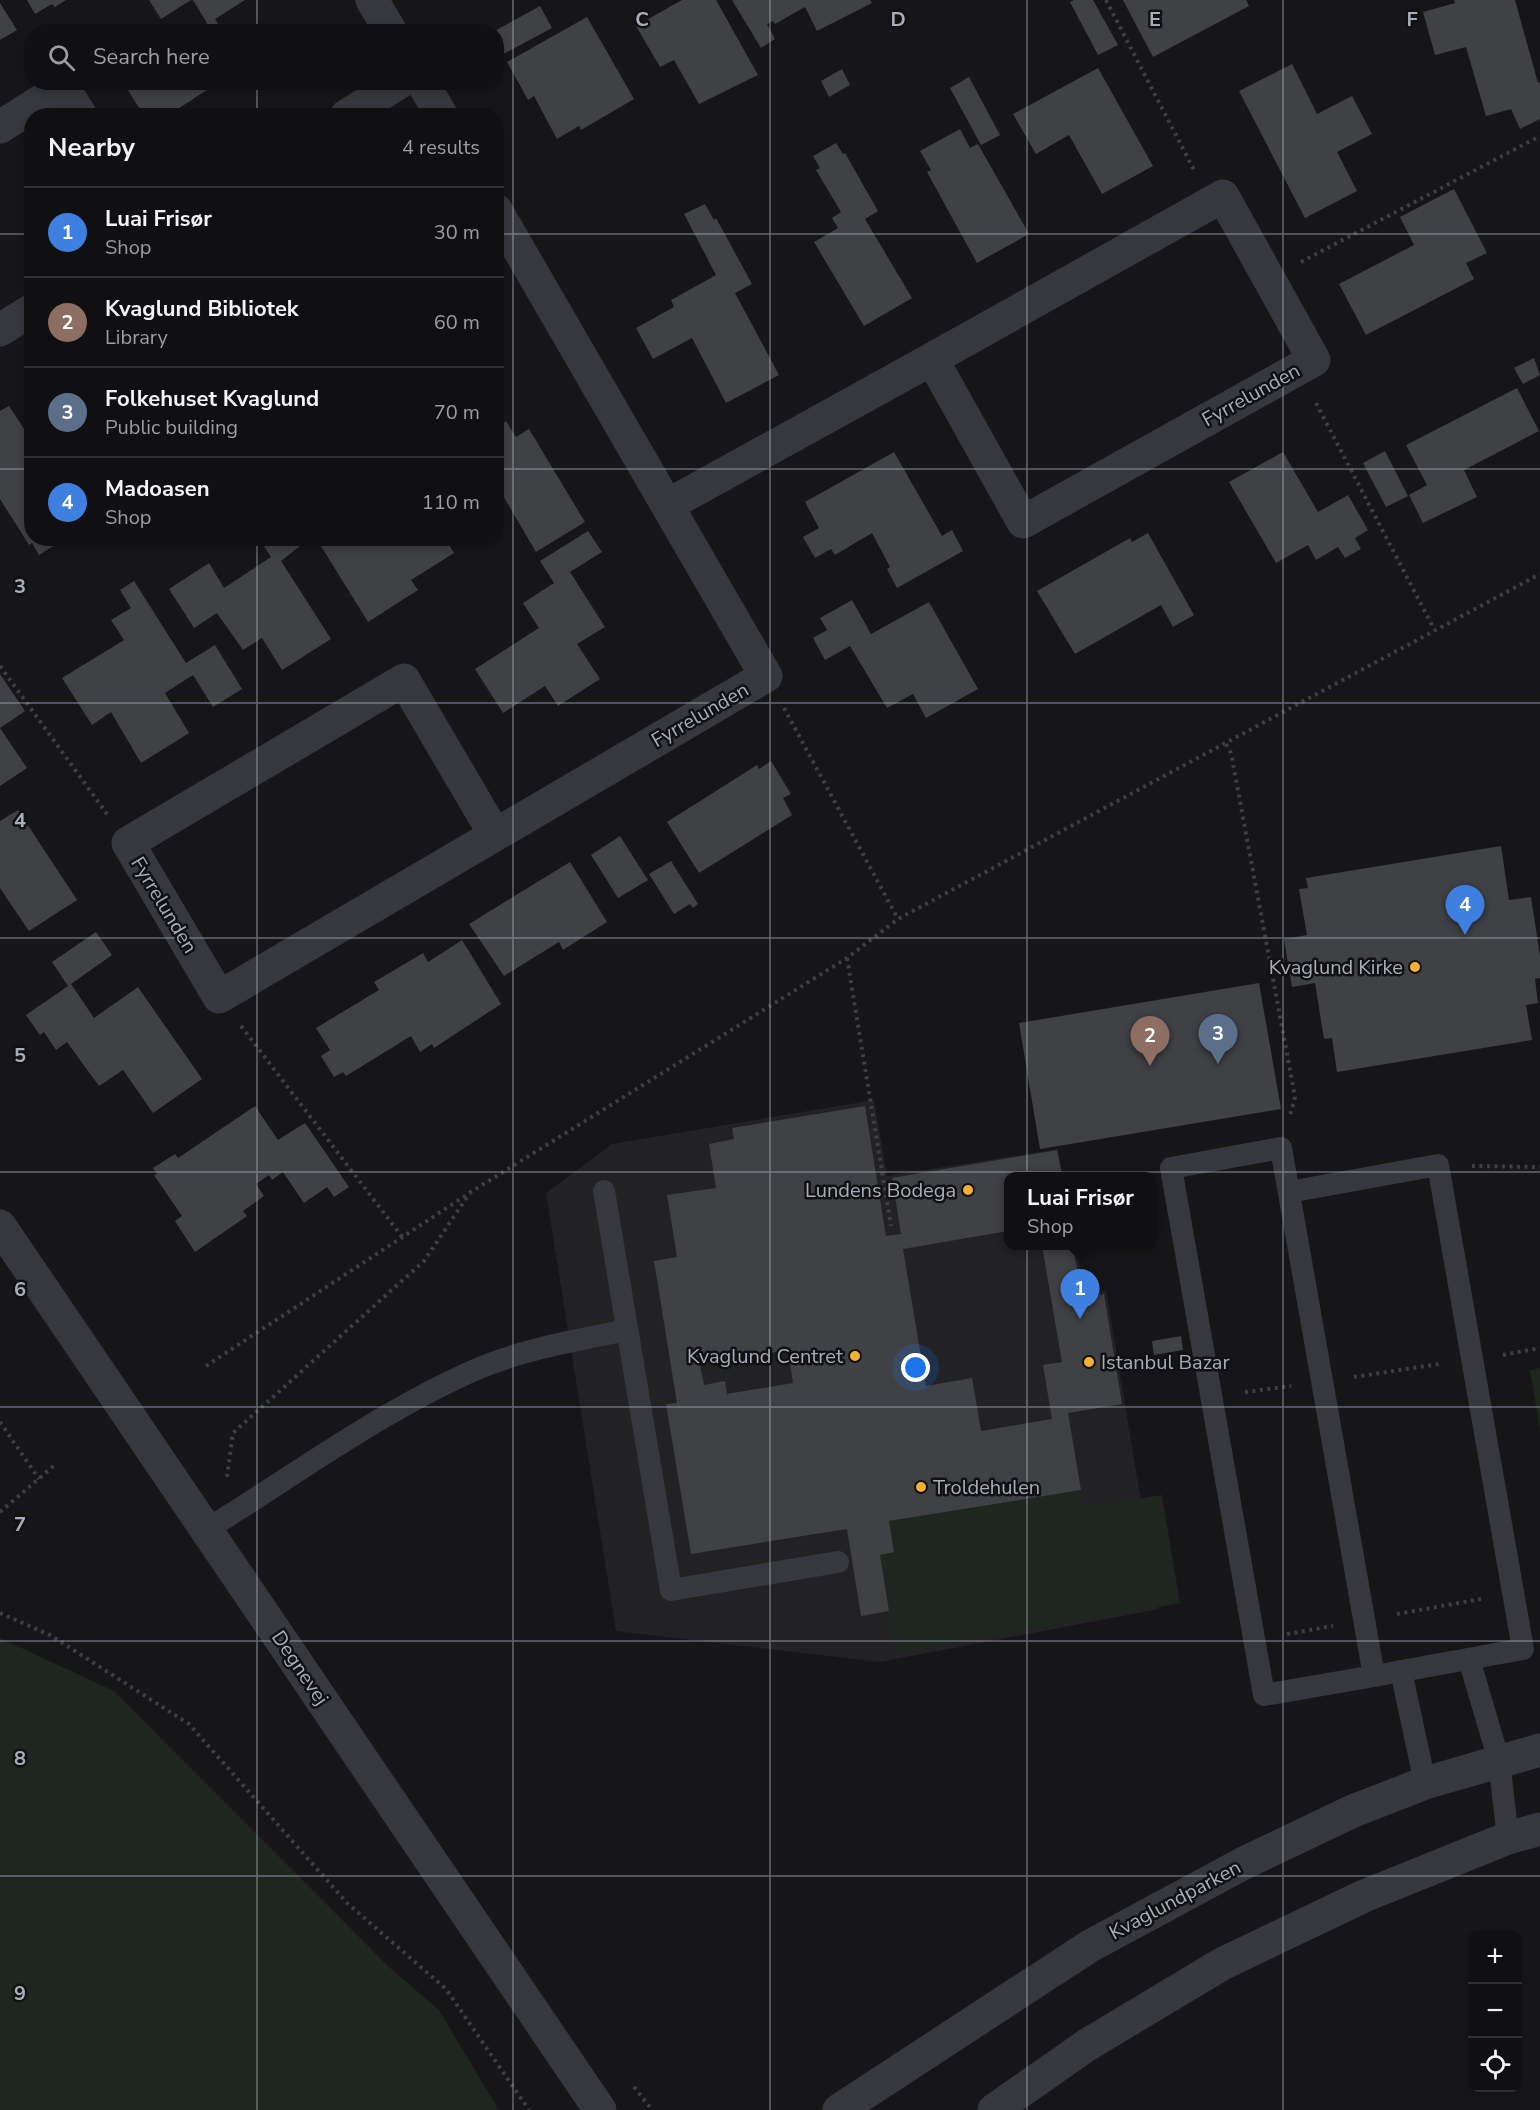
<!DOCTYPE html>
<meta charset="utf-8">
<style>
body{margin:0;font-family:"Nunito Sans",sans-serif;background:#19191b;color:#f1f3f6}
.controls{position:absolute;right:18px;bottom:18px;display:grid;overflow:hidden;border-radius:12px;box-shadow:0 3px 9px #0003}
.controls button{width:54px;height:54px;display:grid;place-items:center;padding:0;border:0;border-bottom:2px solid #303032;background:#101012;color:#f1f3f6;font:30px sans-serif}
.you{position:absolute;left:916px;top:1368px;width:21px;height:21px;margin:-15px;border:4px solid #fff;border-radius:50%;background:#1a73e8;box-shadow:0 0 0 9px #1a73e833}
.badge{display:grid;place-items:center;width:39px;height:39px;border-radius:50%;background:#2563eb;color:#fff;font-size:20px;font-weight:700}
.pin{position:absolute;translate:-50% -50px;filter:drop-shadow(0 2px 3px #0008)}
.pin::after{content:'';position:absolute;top:32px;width:21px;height:18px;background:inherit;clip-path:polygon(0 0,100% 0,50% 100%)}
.popup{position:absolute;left:1004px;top:1172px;width:153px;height:78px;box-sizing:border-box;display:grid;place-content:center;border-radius:12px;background:#101012;filter:drop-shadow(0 2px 4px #0005);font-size:20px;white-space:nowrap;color:#9c9d9f}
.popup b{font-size:22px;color:#f1f3f6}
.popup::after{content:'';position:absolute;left:50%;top:100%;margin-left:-12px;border:12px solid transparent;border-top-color:#101012}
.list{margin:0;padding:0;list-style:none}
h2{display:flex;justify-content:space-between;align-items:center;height:78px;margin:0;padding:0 24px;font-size:26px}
h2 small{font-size:20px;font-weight:400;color:#9c9d9f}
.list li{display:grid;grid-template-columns:39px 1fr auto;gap:18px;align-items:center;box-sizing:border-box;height:90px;padding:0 24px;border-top:2px solid #303032}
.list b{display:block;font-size:22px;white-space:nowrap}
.list p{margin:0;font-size:20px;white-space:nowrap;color:#9c9d9f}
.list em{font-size:20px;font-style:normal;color:#9c9d9f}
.icon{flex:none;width:33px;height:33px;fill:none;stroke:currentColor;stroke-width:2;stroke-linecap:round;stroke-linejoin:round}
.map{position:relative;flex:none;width:1540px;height:2110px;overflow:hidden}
.search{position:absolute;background:#101012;box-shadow:0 3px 9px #0003;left:24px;top:24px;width:480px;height:66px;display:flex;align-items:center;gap:15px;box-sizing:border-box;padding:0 21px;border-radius:24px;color:#9c9d9f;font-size:22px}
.panel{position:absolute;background:#101012;box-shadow:0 3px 9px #0003;left:24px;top:108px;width:480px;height:438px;border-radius:24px}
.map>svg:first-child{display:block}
.built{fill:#222225}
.green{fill:#1e261f}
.building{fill:#404145;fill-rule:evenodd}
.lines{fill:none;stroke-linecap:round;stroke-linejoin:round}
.path{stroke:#3d3f44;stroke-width:4;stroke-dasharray:3 4.5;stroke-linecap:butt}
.service{stroke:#37383d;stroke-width:22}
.minor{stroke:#37383d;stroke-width:33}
.tertiary{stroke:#37383d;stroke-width:33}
.grid{fill:none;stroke:#a8adb8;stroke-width:1.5;stroke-opacity:0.55}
.poi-dot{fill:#f2b134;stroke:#111113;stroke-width:2}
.labels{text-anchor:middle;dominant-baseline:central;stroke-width:5;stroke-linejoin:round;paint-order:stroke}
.street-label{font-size:20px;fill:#a8adb8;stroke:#111113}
.poi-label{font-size:20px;fill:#a8adb8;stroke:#111113;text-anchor:end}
.grid-label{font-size:20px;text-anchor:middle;font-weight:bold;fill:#a8adb8;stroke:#111113;stroke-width:5;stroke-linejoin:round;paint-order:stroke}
</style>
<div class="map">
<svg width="1540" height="2110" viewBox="0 0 1540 2110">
<rect width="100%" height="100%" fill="#161618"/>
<polygon class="built" points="874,1100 887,1176 1058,1149 1063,1176 1008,1176 1008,1246 1076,1246 1085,1294 1106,1290 1159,1609 880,1662 616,1631 546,1193 612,1144"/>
<g class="green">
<polygon points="1540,1368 1540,1429 1530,1370"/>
<polygon points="1081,1490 1084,1507 1162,1495 1180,1603 895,1653 880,1555 894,1552 889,1521"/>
<polygon points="0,1638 114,1691 389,1967 439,2010 499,2110 0,2110"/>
</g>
<g class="building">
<polygon points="27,0 66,0 55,7 52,4 35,14"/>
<polygon points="149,0 191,0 161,19"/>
<polygon points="193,0 245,0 215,19 223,32 194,32 207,23"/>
<polygon points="682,0 716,0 758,75 699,104 674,60 660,67 636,26"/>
<polygon points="732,0 870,0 872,3 817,31 805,7 775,24 773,21 767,24 775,39 761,48"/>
<polygon points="1074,0 1093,0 1118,45 1098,55 1070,2"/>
<polygon points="1123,0 1246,0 1249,6 1153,57"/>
<polygon points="1454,0 1515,0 1538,83 1540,82 1540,119 1520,129 1511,109 1486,116 1466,47 1435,55 1423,12 1455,3"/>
<polygon points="0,3 17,30 0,40"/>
<polygon points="540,6 552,28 496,58 496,32 493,32"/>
<polygon points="587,17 634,99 581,130 579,126 557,139 534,96 528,100 507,62"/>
<polygon points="1292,64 1317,114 1352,96 1372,134 1337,152 1357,191 1305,218 1239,91"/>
<polygon points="1098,68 1153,166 1102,194 1069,135 1036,154 1013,114"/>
<polygon points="842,69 850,85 829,97 821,81"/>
<polygon points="969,77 1000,135 981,145 950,88"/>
<polygon points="123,82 219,82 167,116 144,116"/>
<polygon points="960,129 970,148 978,144 1029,234 977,263 927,172 931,170 920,151"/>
<polygon points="836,143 843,154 845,153 878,211 865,219 912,298 864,326 814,242 838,228 832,218 841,212 816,170 820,168 813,156"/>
<polygon points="1454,189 1487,253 1466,263 1474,279 1366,335 1339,284 1414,245 1400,217"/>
<polygon points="705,204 714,220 716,218 752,284 735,293 779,375 726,403 692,338 653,359 636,328 674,307 671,300 716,275 684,214"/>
<polygon points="1534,358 1540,375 1523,384 1514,368"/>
<polygon points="1517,388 1539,431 1464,470 1477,497 1423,523 1409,495 1427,485 1406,445"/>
<polygon points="32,395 32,412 24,399"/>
<polygon points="9,406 32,441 32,538 57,538 60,542 39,555 32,543 29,545 0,499 0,411"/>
<polygon points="506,421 516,437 529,429 585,522 536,552 499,489 496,490 496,427"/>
<polygon points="1385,451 1408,496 1386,507 1363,463"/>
<polygon points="894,452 942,536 952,530 963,551 897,588 887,569 890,567 872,533 835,555 831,549 815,558 803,537 819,528 805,502"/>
<polygon points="1283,452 1318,512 1348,495 1368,530 1355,538 1361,549 1345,558 1338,547 1316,560 1308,545 1276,563 1229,482"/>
<polygon points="588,531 602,552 570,572 605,627 577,644 600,679 558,706 545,686 503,713 475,669 539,628 523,603 554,583 540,561"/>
<polygon points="1148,533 1194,615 1173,627 1161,605 1075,654 1037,591 1130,538 1132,542"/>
<polygon points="259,538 310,538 281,561 331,639 282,670 262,638 243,650 217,613 194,628 169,589 209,563 224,588 271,557"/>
<polygon points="316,538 445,538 454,553 411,580 418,590 368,622"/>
<polygon points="134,581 186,663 215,645 242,689 213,707 193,675 165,693 189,733 141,763 111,712 92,725 62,678 124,640 111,620 131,608 120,590"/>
<polygon points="852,600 871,634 929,602 978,689 926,718 913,694 887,708 850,646 825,660 813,638 827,630 820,618"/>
<polygon points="0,674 25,711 0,728 27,768 0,786"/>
<polygon points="771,761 791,794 783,798 792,815 699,873 667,822 757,765 759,769"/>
<polygon points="18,810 77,900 29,931 0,888 0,821"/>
<polygon points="620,836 648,880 618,898 591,855"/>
<polygon points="1501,846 1509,900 1531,897 1540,956 1540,978 1535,979 1538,1003 1526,1005 1532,1040 1337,1072 1332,1038 1324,1039 1315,983 1292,987 1284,939 1307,935 1299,889 1308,888 1306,878"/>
<polygon points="671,861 698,904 693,908 690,904 674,914 649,874"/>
<polygon points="570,862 607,922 563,950 559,942 504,976 469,924"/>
<polygon points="96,932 112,955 71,984 94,1018 138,987 202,1079 153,1113 123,1070 99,1086 67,1042 56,1050 44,1032 40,1035 26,1015 68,986 52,962"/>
<polygon points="462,940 501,1004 434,1048 432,1044 420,1052 411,1036 346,1076 343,1072 334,1077 321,1056 330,1050 316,1028 379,990 374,982 423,953 428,962"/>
<polygon points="1259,983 1281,1109 1040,1149 1019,1023"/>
<polygon points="255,1106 278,1140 305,1123 349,1187 334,1197 327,1187 304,1203 283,1172 272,1180 269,1175 256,1184 264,1196 243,1211 247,1216 195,1252 175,1221 182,1216 154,1175 157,1174 153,1168 175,1154 178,1158"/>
<path d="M 865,1106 L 886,1236 L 901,1234 L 892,1178 L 1057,1150 L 1062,1176 L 1008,1176 L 1008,1231 L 903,1249 L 926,1386 L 972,1378 L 981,1431 L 1052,1419 L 1043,1365 L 1062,1362 L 1042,1246 L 1073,1246 L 1082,1297 L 1104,1294 L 1122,1404 L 1068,1413 L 1081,1490 L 889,1521 L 894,1552 L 880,1555 L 889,1611 L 861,1616 L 847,1529 L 691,1554 L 666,1404 L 677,1403 L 654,1261 L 677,1257 L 667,1195 L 716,1188 L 709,1144 L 734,1139 L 732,1128 ZM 788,1350 L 793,1383 L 727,1394 L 725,1381 L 704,1385 L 700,1365 Z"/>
<polygon points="1181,1336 1183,1350 1154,1355 1152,1341"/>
</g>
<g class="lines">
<g class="path">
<polyline points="1106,0 1194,170"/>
<polyline points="1301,262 1540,136"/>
<polyline points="1316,403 1434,629"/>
<polyline points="0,666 107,814"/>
<polyline points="784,708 898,919"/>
<polyline points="1226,744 1231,753 1295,1097 1290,1116"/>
<polyline points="847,958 891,1226"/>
<polyline points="241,1026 403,1238"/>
<polyline points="1472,1166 1540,1167"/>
<polyline points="1503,1355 1540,1348"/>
<polyline points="206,1366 471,1192 847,958 898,919 1540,574"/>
<polyline points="1354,1377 1439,1364"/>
<polyline points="1245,1392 1291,1386"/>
<polyline points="0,1422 39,1479"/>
<polyline points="227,1477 233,1433 424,1261 469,1194"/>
<polyline points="0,1512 57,1463"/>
<polyline points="0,1613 50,1635 189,1724 347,1903 446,1989 529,2110"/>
<polyline points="1397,1614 1481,1599"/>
<polyline points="1287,1634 1333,1626"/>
<polyline points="634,2087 652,2110"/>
</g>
<g class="service">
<polygon points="1281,1148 1374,1676 1264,1695 1171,1168"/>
<polyline points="604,1191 671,1590 838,1562"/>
<polyline points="1289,1192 1438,1165 1523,1649 1374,1676"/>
<path d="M 206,1530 C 295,1475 381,1411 477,1369 C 524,1349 577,1340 627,1330"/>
<polyline points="1469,1659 1499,1761 1508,1838"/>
<polyline points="1401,1671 1425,1783"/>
</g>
<g class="minor">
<polyline points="372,0 391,32"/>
<polyline points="422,82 442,116"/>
<polyline points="346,116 400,82"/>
<polyline points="0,127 63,87 81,116"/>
<polyline points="0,330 32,310"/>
<polyline points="668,505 932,359 1023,522 1314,360 1223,196 932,359"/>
<polyline points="495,835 404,680 128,843 219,997 766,676 496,210"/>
</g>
<g class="tertiary">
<polyline points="0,1226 600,2110"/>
<polyline points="839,2110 1090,1946 1244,1863 1353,1811 1425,1783 1540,1750"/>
<polyline points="994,2110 1087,2045 1222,1964 1364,1896 1508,1838 1540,1829"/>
</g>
</g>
<path class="grid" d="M 257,0 L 257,32M 513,0 L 513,2110M 770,0 L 770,2110M 1027,0 L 1027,2110M 1283,0 L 1283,2110M 257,82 L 257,116M 0,234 L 32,234M 496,234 L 1540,234M 0,469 L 32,469M 496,469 L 1540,469M 257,538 L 257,2110M 0,703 L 1540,703M 0,938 L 1540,938M 0,1172 L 1540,1172M 0,1407 L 1540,1407M 0,1641 L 1540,1641M 0,1876 L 1540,1876"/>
<g class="poi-dot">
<circle cx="1415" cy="967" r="6"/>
<circle cx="968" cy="1190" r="6"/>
<circle cx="855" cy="1356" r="6"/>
<circle cx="1089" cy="1362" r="6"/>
<circle cx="921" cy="1487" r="6"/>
</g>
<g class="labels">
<g class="street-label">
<text transform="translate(1251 395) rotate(-29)">Fyrrelunden</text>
<text transform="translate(700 715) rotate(-30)">Fyrrelunden</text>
<text transform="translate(164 905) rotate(59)">Fyrrelunden</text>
<text transform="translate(300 1668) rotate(56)">Degnevej</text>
<text transform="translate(1175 1900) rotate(-28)">Kvaglundparken</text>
</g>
<g class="poi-label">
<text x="1403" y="967">Kvaglund Kirke</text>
<text x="956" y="1190">Lundens Bodega</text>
<text x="843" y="1356">Kvaglund Centret</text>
<text x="1101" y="1362" text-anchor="start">Istanbul Bazar</text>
<text x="933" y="1487" text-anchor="start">Troldehulen</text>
</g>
</g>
<g class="grid-label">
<text x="642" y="26">C</text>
<text x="898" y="26">D</text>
<text x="1155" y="26">E</text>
<text x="1412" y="26">F</text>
<text x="20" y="593">3</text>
<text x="20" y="827">4</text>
<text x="20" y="1062">5</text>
<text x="20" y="1296">6</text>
<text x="20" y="1531">7</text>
<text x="20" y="1765">8</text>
<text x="20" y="2000">9</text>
</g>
</svg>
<div class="controls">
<button>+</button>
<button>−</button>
<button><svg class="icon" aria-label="locate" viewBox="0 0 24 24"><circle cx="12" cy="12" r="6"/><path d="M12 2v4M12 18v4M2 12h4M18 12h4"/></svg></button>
</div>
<div class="you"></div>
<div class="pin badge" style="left:1080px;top:1319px;background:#3f7fe0">1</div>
<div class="popup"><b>Luai Frisør</b>Shop</div>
<div class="pin badge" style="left:1150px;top:1066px;background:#8d6e63">2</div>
<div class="pin badge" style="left:1218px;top:1064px;background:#5c6f8a">3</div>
<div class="pin badge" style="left:1465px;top:935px;background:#3f7fe0">4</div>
<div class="search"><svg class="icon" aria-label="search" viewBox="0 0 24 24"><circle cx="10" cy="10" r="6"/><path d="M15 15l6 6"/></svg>Search here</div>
<section class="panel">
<h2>Nearby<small>4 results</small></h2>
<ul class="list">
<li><span class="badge" style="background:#3f7fe0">1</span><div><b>Luai Frisør</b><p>Shop</p></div><em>30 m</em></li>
<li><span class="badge" style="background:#8d6e63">2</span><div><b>Kvaglund Bibliotek</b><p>Library</p></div><em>60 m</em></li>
<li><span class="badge" style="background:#5c6f8a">3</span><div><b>Folkehuset Kvaglund</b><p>Public building</p></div><em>70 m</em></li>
<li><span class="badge" style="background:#3f7fe0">4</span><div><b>Madoasen</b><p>Shop</p></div><em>110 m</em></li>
</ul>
</section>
</div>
